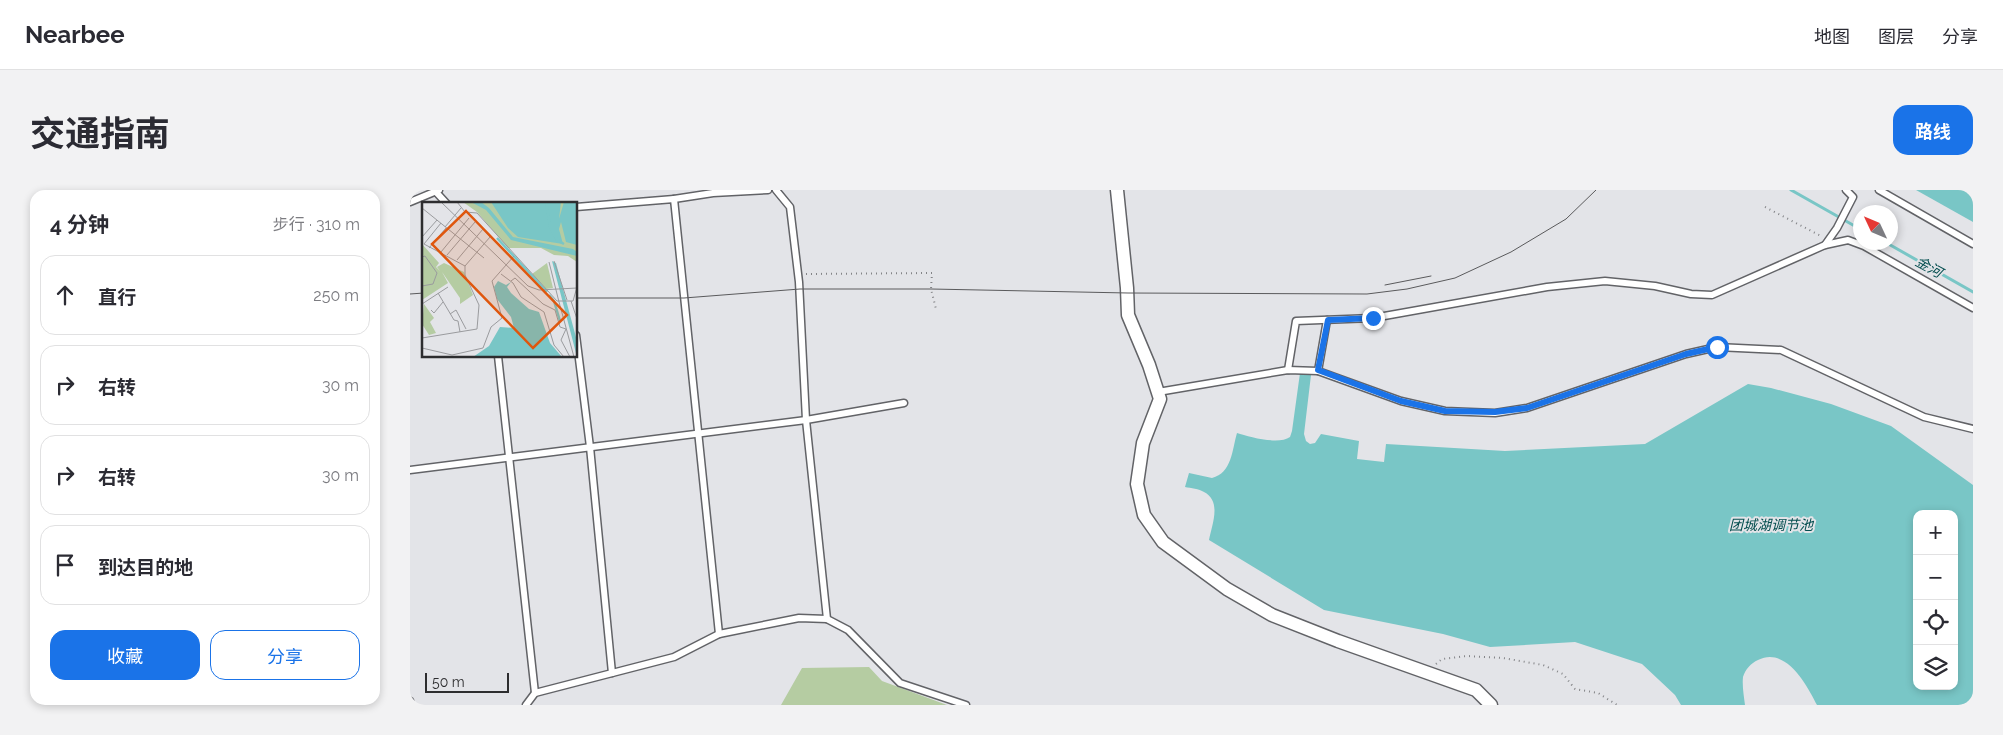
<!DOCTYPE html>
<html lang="zh">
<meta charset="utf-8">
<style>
body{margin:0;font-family:Raleway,"Noto Sans SC",sans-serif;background:#f2f2f3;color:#2b2b33}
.controls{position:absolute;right:15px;bottom:15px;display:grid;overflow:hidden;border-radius:10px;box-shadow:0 2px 8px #0003}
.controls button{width:45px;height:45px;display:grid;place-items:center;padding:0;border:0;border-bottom:1px solid #e1e1e2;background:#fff;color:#2b2b33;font:25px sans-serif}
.compass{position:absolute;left:1443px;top:15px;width:45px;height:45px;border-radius:50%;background:#fff;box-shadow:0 2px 8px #0003;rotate:314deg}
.scale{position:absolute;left:15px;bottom:12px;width:84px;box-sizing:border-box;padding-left:5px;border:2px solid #2d2d2f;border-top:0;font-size:14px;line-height:18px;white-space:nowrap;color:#2d2d2f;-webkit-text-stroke:4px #e3e4e8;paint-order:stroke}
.stop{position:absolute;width:15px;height:15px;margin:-11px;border:4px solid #1a73e8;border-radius:50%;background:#fff}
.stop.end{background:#1a73e8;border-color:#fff;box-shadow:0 1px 5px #0008}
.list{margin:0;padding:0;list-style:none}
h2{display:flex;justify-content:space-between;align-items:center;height:65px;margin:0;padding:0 20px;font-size:21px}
h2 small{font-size:16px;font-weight:400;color:#7c7c81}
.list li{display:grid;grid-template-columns:32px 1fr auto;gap:15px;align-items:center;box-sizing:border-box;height:80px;margin:0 10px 10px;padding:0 10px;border:1px solid #e1e1e2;border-radius:15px}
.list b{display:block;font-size:19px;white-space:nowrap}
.list em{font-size:16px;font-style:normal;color:#7c7c81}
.actions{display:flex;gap:10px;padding:15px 20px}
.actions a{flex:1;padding:11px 0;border:1px solid #1a73e8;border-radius:15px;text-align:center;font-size:18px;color:#1a73e8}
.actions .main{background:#1a73e8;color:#fff}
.icon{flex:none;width:28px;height:28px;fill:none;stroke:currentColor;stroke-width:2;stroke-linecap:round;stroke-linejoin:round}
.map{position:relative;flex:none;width:1563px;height:515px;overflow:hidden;border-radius:15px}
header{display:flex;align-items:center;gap:30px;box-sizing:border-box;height:70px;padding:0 25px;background:#fff;border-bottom:1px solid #e1e1e2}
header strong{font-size:24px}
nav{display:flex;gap:28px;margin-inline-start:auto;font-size:18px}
.intro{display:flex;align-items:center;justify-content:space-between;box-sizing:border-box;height:120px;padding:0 30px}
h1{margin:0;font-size:35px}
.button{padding:12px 22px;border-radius:15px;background:#1a73e8;color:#fff;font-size:18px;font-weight:700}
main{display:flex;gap:30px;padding:0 30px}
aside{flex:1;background:#fff;border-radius:15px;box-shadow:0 2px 8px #0003}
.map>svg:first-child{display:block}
.green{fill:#b5cca2}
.water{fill:#79c6c6;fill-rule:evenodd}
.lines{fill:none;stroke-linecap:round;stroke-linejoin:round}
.stream{stroke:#79c6c6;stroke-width:3}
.service-casing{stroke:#626367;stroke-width:9}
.minor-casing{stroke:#626367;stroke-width:15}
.path{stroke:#838487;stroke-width:2;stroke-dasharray:1 4;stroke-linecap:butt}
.service{stroke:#fff;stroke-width:6}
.minor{stroke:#fff;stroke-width:12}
.tram{stroke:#5a5a5c;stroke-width:1}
.route{stroke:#1a73e8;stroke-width:6}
.labels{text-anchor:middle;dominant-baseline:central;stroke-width:4;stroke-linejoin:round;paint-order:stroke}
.water-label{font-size:14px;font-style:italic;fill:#034d4e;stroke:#e3e4e8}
.inset-river{fill:none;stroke:#79c6c6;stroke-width:2.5}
.inset-road{fill:none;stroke:#9a9b9e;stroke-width:1}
.view{fill:#df570e;fill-opacity:0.15;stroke:#df570e;stroke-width:2.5}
.inset-edge{fill:none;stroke:#2d2d2f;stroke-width:2.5}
</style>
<header>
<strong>Nearbee</strong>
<nav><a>地图</a><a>图层</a><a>分享</a></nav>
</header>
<div class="intro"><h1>交通指南</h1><a class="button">路线</a></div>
<main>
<aside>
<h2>4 分钟<small>步行 · 310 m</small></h2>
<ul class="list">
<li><svg class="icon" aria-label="ahead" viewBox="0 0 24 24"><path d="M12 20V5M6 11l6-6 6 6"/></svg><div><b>直行</b></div><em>250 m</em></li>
<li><svg class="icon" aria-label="right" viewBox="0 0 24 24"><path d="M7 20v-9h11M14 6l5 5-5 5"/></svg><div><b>右转</b></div><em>30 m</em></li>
<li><svg class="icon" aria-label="right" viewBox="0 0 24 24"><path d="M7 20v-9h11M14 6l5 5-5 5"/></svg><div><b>右转</b></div><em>30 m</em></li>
<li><svg class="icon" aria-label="arrive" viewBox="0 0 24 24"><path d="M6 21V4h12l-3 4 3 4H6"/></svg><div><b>到达目的地</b></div></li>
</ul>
<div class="actions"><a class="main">收藏</a><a>分享</a></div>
</aside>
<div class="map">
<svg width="1563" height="515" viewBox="0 0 1563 515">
<rect width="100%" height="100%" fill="#e3e4e8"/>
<polygon class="green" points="459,477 472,491 537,515 371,515 392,478"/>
<g class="water">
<polygon points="1506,0 1563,0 1563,32"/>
<path d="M 890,183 L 901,185 L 894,244 L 896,251 L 900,254 L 905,253 L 911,244 L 949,251 L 947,269 L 974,272 L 976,254 L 1095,261 L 1235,254 L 1338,194 L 1361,198 L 1421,214 L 1481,236 L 1563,295 L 1563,515 L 1407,515 C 1397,495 1376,456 1348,470 C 1341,473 1335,480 1333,487 C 1332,496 1334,507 1335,515 L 1271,515 L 1265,505 L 1232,474 L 1165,452 L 1080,457 L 1033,444 L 914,420 L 799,350 C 802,335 812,311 794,302 C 789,299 781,298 775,297 L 779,283 L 802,288 C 822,283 822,260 827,243 C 839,247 869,255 880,247 L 882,241 ZM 1507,324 L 1544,324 L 1544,496 L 1507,496 Z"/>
</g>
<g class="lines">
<g class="stream">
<polyline points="1381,0 1450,39"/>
<polyline points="1475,52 1563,102"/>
</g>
<g class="service-casing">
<g id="service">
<polyline points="366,0 380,17 389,92 396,230 417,429 438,440 490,493 556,515"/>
<polyline points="1469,0 1563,54"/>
<polyline points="26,2 37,14"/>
<polyline points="264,9 303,3 358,0"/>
<polyline points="0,12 29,0"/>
<polyline points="166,17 264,9 309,444"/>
<polyline points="1415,55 1427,38 1443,7 1436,0"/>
<polyline points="166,145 180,257 202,483"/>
<polyline points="88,166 125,503"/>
<polyline points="878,180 886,131 963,128 1137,97 1195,91 1245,96 1281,104 1302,105 1415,55 1438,50 1454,56 1563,118"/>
<polyline points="908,181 917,130"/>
<polyline points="748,202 878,180 908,181 991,211 1035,221 1085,223 1117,218 1276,164 1307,157 1371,160 1514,227 1563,239"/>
<polyline points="0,280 396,230 494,213"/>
<polyline points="0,511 0,515"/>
<polyline points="116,515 125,503 264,467 309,444 389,428 417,429"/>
</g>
</g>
<g class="minor-casing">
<polyline id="minor" points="707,0 717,98 718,125 739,175 750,209 733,253 727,294 734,325 753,352 817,399 862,425 928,451 1066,500 1081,515"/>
</g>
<g class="path">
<polyline points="1355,17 1411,46"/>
<polyline points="396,84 522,83 521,99 526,119"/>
<polyline points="1026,474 1032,469 1057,466 1093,468 1133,475 1153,484 1165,499 1188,503 1207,515"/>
</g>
<use href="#service" class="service"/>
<use href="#minor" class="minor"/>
<g class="tram">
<polyline points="975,95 1021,86"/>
<polyline points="0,104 14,103"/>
<polyline points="166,108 274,108 390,99 521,99 718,103 957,104 997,99 1045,88 1101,62 1156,29 1186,0"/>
</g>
</g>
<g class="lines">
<polyline class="route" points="963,128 918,130 908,180 991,211 1035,221 1085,222 1117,218 1276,164 1307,157"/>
</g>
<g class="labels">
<g class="water-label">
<text transform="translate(1519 77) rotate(29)">金河</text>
<text x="1361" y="335">团城湖调节池</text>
</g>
</g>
<g transform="translate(12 12)">
<rect width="155" height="155" fill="#e3e4e8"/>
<path d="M 41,0 L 155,0 L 155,60 L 146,54 L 132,53 L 119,46 L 86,46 L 55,10 ZM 0,42 L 17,61 L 14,65 L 18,69 L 15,65 L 22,61 L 42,70 L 51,93 L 38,102 L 38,96 L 20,70 L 26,81 L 0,98 ZM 125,61 L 131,86 L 124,87 L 110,72 ZM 2,102 L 12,116 L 8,120 L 14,131 L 7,133 L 0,122 Z" fill="#b5cca2"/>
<path d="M 49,0 L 59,0 L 67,6 L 91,35 L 151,47 L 155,50 L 155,54 L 89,38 L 64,8 ZM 69,0 L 139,0 L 137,17 L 142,0 L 155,0 L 155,43 L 144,40 L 139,20 L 137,27 L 141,42 L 96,35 L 86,26 ZM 130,59 L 134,61 L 155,139 L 155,155 ZM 76,79 L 84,83 L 89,80 L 85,85 L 89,91 L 107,107 L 117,110 L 128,141 L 140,155 L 51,155 L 67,144 L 78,125 L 92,126 L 89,115 L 75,97 L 72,85 Z" fill="#79c6c6"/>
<path class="inset-river" d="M 124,0 L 128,24 L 135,38 L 142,42M 75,36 L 125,90M 127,93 L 132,99 L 138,119"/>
<path class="inset-road" d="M 19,0 L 106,84 L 117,88 L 155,86M 35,0 L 43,10 L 55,11 L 135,99 L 151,99 L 155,85M 0,6 L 62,56M 19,21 L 2,42 L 43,64M 23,25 L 39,6M 0,35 L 15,18M 7,46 L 24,26M 19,50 L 47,16M 25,53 L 53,20M 0,55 L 3,54 L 15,71 L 11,82 L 0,84M 35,58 L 61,27 L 46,11M 132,59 L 145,98M 127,60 L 137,100M 79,72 L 91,81 L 99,95 L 122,110 L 132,143 L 142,155M 89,79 L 93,76 L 121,102 L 133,108 L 138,125 L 144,127 L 139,138 L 148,155M 16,91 L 32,118 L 36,119 L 38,130M 149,99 L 155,117M 137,100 L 152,155M 0,102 L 26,85M 9,108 L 12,111 L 21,100M 28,112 L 34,108 L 44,127M 0,136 L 55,127 L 57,103 L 43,73 L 43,64 L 68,35 L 61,27M 0,146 L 30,153 L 61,146 L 69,125 L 80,116 L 70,79 L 92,54"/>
<path class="view" d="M 44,9 L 145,113 L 111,146 L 10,42 Z"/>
<rect width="155" height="155" class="inset-edge"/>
</g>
</svg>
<div class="controls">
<button>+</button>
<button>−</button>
<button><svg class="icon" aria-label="locate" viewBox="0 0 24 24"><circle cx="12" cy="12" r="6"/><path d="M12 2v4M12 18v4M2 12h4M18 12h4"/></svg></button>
<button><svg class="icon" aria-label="layers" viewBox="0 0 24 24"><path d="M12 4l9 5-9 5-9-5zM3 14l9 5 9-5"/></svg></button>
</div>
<svg class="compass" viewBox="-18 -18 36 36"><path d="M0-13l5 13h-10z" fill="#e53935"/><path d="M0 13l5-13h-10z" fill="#7c7c81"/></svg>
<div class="scale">50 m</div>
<div class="stop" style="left:1307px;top:157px"></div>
<div class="stop end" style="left:963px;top:128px"></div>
</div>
</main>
